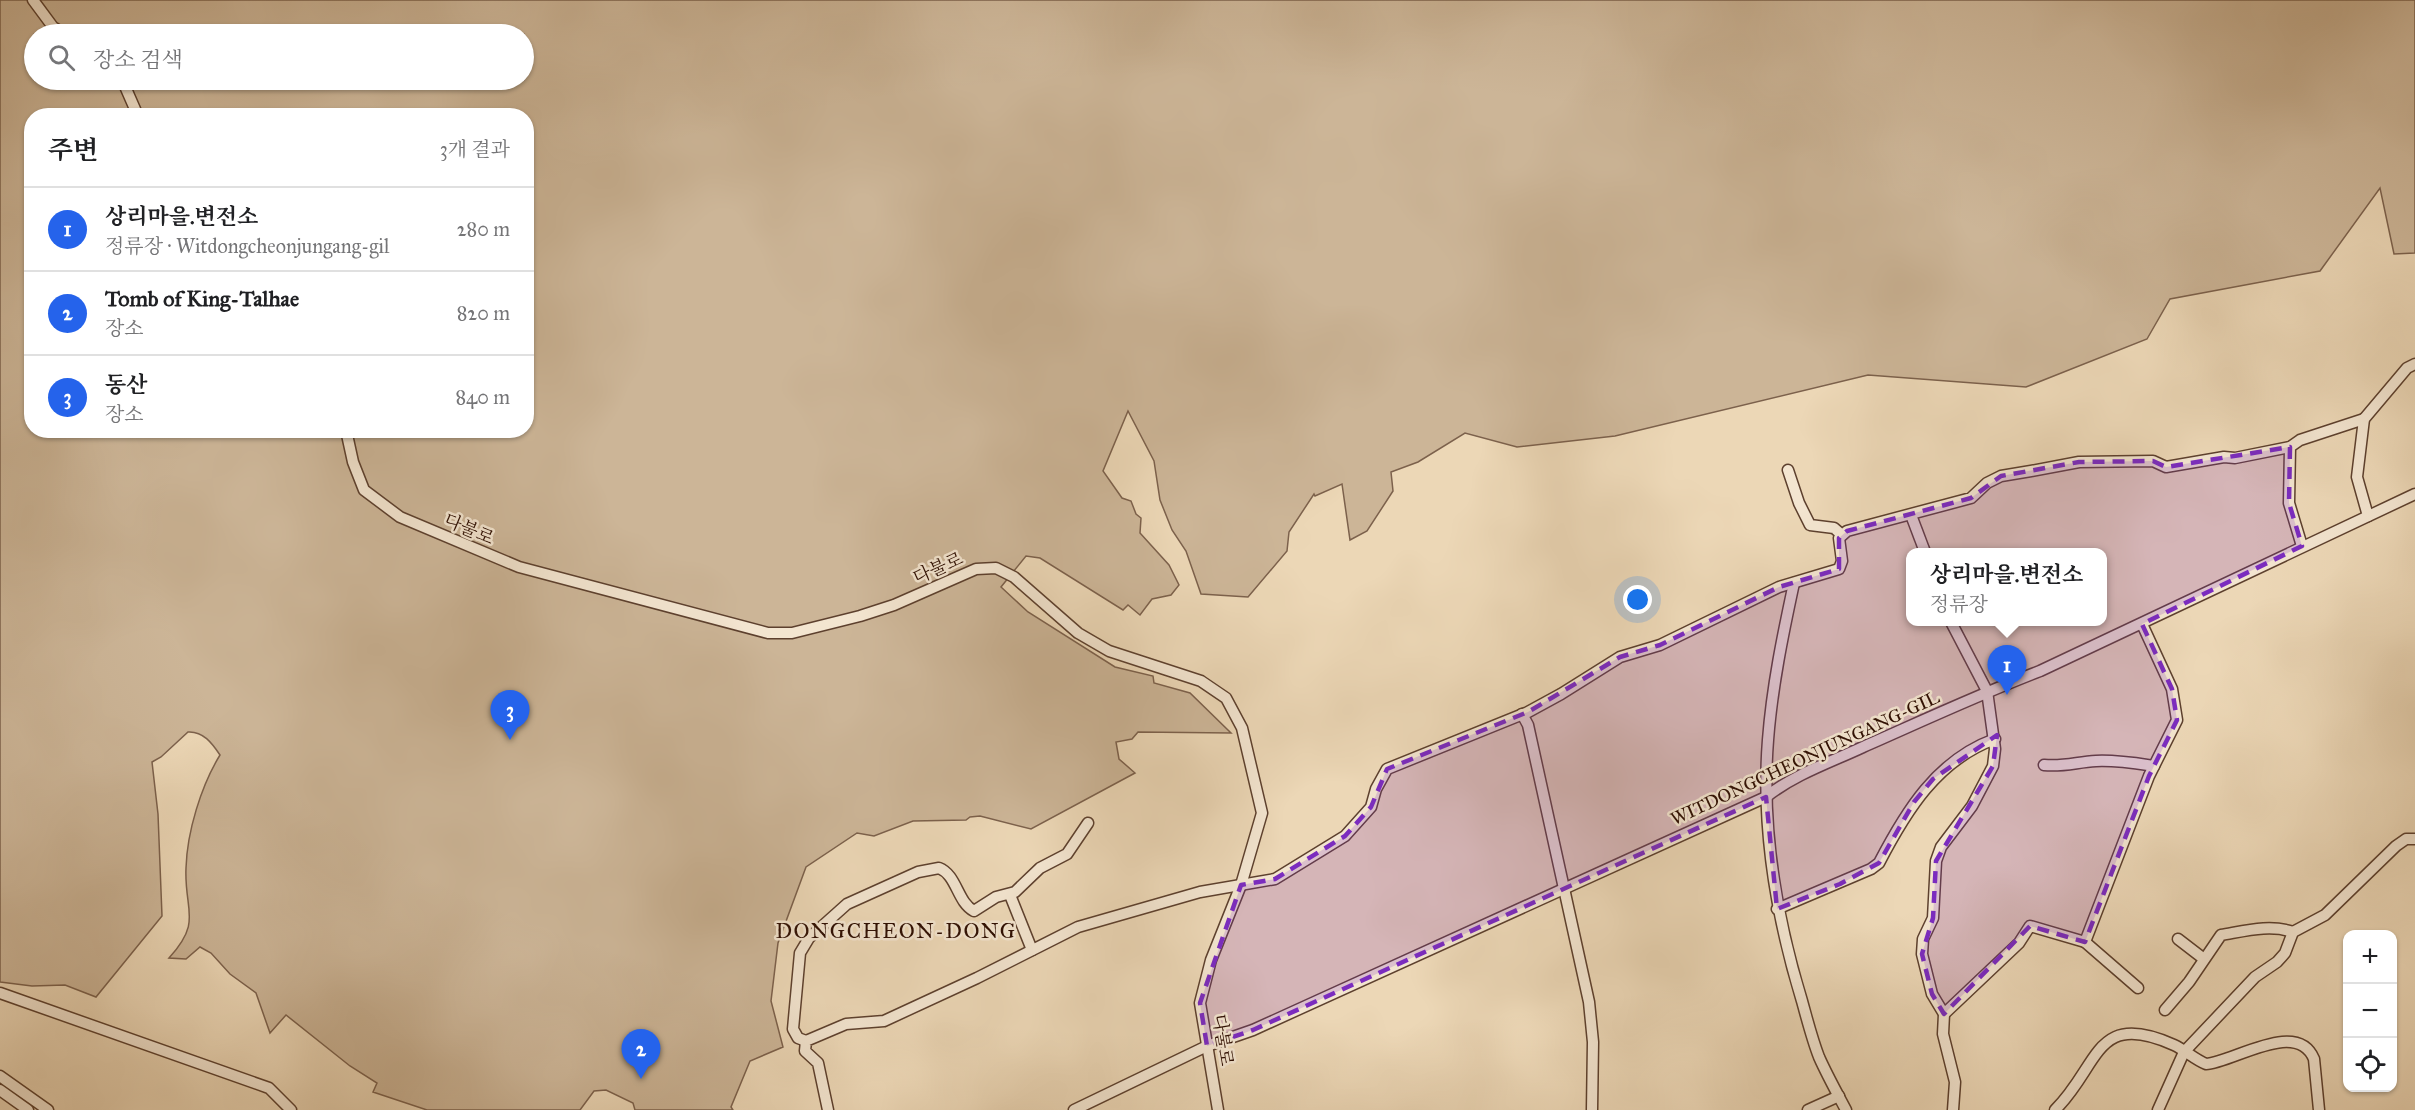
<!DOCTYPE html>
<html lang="ko">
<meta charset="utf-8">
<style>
body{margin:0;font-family:"IM FELL Great Primer","Noto Serif KR",serif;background:#f6f6f6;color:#202124}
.controls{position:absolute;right:18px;bottom:18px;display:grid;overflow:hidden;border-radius:12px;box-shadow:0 2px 4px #0004}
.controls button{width:54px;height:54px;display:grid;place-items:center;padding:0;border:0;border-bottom:2px solid #e0e0e0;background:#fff;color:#202124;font:30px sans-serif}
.you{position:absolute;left:1638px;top:600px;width:21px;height:21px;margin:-15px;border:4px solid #fff;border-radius:50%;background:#1a73e8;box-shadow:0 0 0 9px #1a73e833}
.badge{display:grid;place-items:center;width:39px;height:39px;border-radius:50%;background:#2563eb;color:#fff;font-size:20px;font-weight:700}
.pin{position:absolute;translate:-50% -50px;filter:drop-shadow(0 2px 3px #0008)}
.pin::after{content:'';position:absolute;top:32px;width:21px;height:18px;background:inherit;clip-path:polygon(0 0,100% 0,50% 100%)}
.popup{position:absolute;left:1906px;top:548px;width:201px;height:78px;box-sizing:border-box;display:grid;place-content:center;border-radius:12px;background:#fff;filter:drop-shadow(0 2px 4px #0005);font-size:20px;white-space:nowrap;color:#757577}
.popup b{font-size:22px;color:#202124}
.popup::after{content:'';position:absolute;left:50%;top:100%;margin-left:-12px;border:12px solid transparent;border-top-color:#fff}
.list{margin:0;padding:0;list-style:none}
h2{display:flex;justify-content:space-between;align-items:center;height:78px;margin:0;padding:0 24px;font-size:26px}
h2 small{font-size:20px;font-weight:400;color:#757577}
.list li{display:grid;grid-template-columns:39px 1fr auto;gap:18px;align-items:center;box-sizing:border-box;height:84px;padding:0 24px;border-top:2px solid #e0e0e0}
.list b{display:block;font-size:22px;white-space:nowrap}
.list p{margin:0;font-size:20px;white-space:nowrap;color:#757577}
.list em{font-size:20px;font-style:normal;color:#757577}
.icon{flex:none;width:33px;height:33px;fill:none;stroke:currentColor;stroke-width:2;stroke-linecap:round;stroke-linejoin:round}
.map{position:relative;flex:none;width:2415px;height:1110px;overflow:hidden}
.search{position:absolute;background:#fff;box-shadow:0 2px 4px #0004;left:24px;top:24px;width:510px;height:66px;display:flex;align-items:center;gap:15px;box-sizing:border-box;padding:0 21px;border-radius:33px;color:#757577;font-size:22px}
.panel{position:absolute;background:#fff;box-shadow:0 2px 4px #0004;left:24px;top:108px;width:510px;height:330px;border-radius:24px}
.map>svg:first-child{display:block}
.green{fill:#ccb597;stroke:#7c614c;stroke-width:1.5;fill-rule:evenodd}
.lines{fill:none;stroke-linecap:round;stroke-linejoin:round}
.minor-casing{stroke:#5d402e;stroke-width:13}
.minor{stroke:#f3e5d0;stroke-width:10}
.marked{fill:#7b2cbf;fill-opacity:0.2;stroke:#7b2cbf;stroke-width:4.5;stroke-dasharray:12 8;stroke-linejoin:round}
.labels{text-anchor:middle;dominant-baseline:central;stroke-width:5;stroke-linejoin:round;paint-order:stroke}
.street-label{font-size:18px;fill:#2d0d01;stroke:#f3e5d0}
.quarter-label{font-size:21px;letter-spacing:1.5px;fill:#2d0d01;stroke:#f3e5d0}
</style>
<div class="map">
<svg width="2415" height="1110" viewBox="0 0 2415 1110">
<rect width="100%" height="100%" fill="#ecd7b6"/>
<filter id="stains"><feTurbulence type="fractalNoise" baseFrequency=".00333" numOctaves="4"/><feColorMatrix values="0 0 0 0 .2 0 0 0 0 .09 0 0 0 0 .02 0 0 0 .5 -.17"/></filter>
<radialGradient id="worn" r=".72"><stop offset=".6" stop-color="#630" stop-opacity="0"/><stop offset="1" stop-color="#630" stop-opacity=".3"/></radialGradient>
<path class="green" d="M 0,0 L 2415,0 L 2415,253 L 2394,254 L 2380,188 L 2320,271 L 2170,299 L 2147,339 L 2026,387 L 1868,375 L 1615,436 L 1517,447 L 1465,433 L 1418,462 L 1391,472 L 1393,491 L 1367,531 L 1350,540 L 1342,484 L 1315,496 L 1314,494 L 1289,532 L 1287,551 L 1248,597 L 1201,594 L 1186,551 L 1172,530 L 1160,500 L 1154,461 L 1128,411 L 1103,471 L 1122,498 L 1131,501 L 1136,514 L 1141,518 L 1140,533 L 1169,565 L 1179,585 L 1171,595 L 1152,599 L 1140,615 L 1128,605 L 1123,610 L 1040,558 L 1026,556 L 1001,587 L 1028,612 L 1115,667 L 1153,676 L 1154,683 L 1190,693 L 1231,733 L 1138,732 L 1132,739 L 1116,742 L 1119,759 L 1135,773 L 1031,829 L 980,816 L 970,817 L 966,820 L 913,821 L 874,836 L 857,833 L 806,867 L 778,943 L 771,1001 L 783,1047 L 750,1061 L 731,1107 L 733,1110 L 635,1110 L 633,1103 L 606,1090 L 594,1091 L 580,1110 L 427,1110 L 373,1092 L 377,1083 L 350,1066 L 286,1015 L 270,1033 L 256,993 L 230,974 L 211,953 L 200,947 L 186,959 L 169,958 C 203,921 184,911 186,868 C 187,832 201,786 220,755 C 212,743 203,731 188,732 L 161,757 L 152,762 L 158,814 L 162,916 L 96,997 L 65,985 L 32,986 L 0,982 ZM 34,34 L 524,34 L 524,80 L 34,80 ZM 32,116 L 526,116 L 526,430 L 32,430 Z"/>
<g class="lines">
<g class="minor-casing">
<g id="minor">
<polyline points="33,0 53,27 64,34"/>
<polyline points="119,80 124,84 138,116"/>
<polyline points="346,430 353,462 364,490 400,517 519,567 768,633 792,633 860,616 894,605 976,569 996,568 1014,577 1078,633 1109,651 1201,681 1226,698 1242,728 1262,813 1241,885 1211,960 1200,1003 1218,1110"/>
<polyline points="1788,470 1799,503 1810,525 1834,528 1842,535"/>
<polyline points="1911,515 1925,552"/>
<polyline points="2368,516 2357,477 2364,419 2407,368 2415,364"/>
<polyline points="2302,546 2289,503 2290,447 2300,440 2364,419"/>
<path d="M 1794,583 C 1783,634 1772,687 1768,740 C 1761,829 1776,916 1802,1001 C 1807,1019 1812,1039 1819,1057 C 1827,1075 1837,1093 1846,1110"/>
<polyline points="1951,622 1987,691 1995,749 1993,766 1972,806 1941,847 1936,861 1933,918 1923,939 1922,954 1932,994 1944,1014 1943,1034 1955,1082 1953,1110"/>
<polyline points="1522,714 1528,725 1589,1002 1593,1042 1592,1110"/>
<path d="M 2044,765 C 2064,767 2077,762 2096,761 C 2116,760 2134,763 2154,766"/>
<polyline points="1010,895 1032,950"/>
<path d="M 1777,909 L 1871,869 L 1879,863 C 1906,811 1937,760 1995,739"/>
<polyline points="2178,939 2204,959"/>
<polyline points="2085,942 2138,988"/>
<polyline points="0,993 269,1088 291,1110"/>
<path d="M 2165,1010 L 2189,982 L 2221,935 C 2245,931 2270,924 2293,932"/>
<polyline points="1944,1014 2019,943 2030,926 2085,942 2149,776 2177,720 2172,689 2142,624"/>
<path d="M 806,1041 L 798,1038 L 793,1029 L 800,953 L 809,938 L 847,904 L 918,872 L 939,868 C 957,875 957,902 974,911 L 996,897 L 1015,892 L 1040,868 L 1067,854 L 1088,823"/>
<polyline points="0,1076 48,1110"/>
<polyline points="0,1090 28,1110"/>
<polyline points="828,1110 818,1063 805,1051 806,1041 846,1024 884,1021 977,978 1078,927 1200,892 1275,879 1345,836 1371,807 1376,789 1387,769 1528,712 1561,694 1620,657 1660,645 1779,587 1839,569 1842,561 1839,538 1847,531 1971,498 1987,483 2001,476 2031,471 2079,462 2153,461 2166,467 2224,457 2235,458 2290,447"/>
<path d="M 1074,1110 L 1207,1046 L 1253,1030 L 1766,797 C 1795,774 1831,762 1863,747 C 1922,721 1980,694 2040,671 L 2415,494"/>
<polyline points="1808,1110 1839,1096"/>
<path d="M 2055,1110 C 2100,1066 2094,1009 2174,1045 C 2185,1050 2194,1059 2206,1064 C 2232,1063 2297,1018 2314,1059 L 2319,1110"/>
<polyline points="2158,1110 2184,1052 2255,977 2277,962 2285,953 2293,932 2325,915 2396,846 2406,839 2415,839"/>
</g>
</g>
<use href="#minor" class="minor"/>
</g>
<path class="marked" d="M 2290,447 L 2289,503 L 2302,546 L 2142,624 L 2172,689 L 2177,720 L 2149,776 L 2085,942 L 2030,926 L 1944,1014 L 1932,994 L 1922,954 L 1933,918 L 1936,861 L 1993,766 L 1997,735 L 1933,779 L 1914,802 L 1879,863 L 1840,884 L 1777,909 L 1766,797 L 1253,1030 L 1207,1046 L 1200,1003 L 1241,885 L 1275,879 L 1345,836 L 1371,807 L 1387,769 L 1528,712 L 1620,657 L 1660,645 L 1779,587 L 1839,569 L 1839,538 L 1847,531 L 1971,498 L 2001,476 L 2079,462 L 2153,461 L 2166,467 Z"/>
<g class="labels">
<g class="street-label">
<text transform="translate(469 529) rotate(23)">다불로</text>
<text transform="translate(938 568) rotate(-24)">다불로</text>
<text transform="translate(1805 758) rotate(-25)">WITDONGCHEONJUNGANG-GIL</text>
<text transform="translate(1223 1040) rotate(81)">다불로</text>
</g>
<g class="quarter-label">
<text x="896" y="931">DONGCHEON-DONG</text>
</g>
</g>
<rect width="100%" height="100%" filter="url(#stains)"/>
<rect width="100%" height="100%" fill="url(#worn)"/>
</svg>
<div class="controls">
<button>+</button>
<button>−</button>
<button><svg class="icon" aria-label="locate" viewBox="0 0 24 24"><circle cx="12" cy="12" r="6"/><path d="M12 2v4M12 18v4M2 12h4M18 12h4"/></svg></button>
</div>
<div class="you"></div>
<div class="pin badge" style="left:2007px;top:695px">1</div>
<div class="popup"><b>상리마을.변전소</b>정류장</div>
<div class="pin badge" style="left:641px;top:1079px">2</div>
<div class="pin badge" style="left:510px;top:740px">3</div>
<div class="search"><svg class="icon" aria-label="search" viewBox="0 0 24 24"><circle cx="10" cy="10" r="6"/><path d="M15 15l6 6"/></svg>장소 검색</div>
<section class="panel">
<h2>주변<small>3개 결과</small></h2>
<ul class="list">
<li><span class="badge">1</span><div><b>상리마을.변전소</b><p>정류장 · Witdongcheonjungang-gil</p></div><em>280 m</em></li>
<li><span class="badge">2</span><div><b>Tomb of King-Talhae</b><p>장소</p></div><em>820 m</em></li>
<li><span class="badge">3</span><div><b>동산</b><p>장소</p></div><em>840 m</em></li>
</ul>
</section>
</div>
